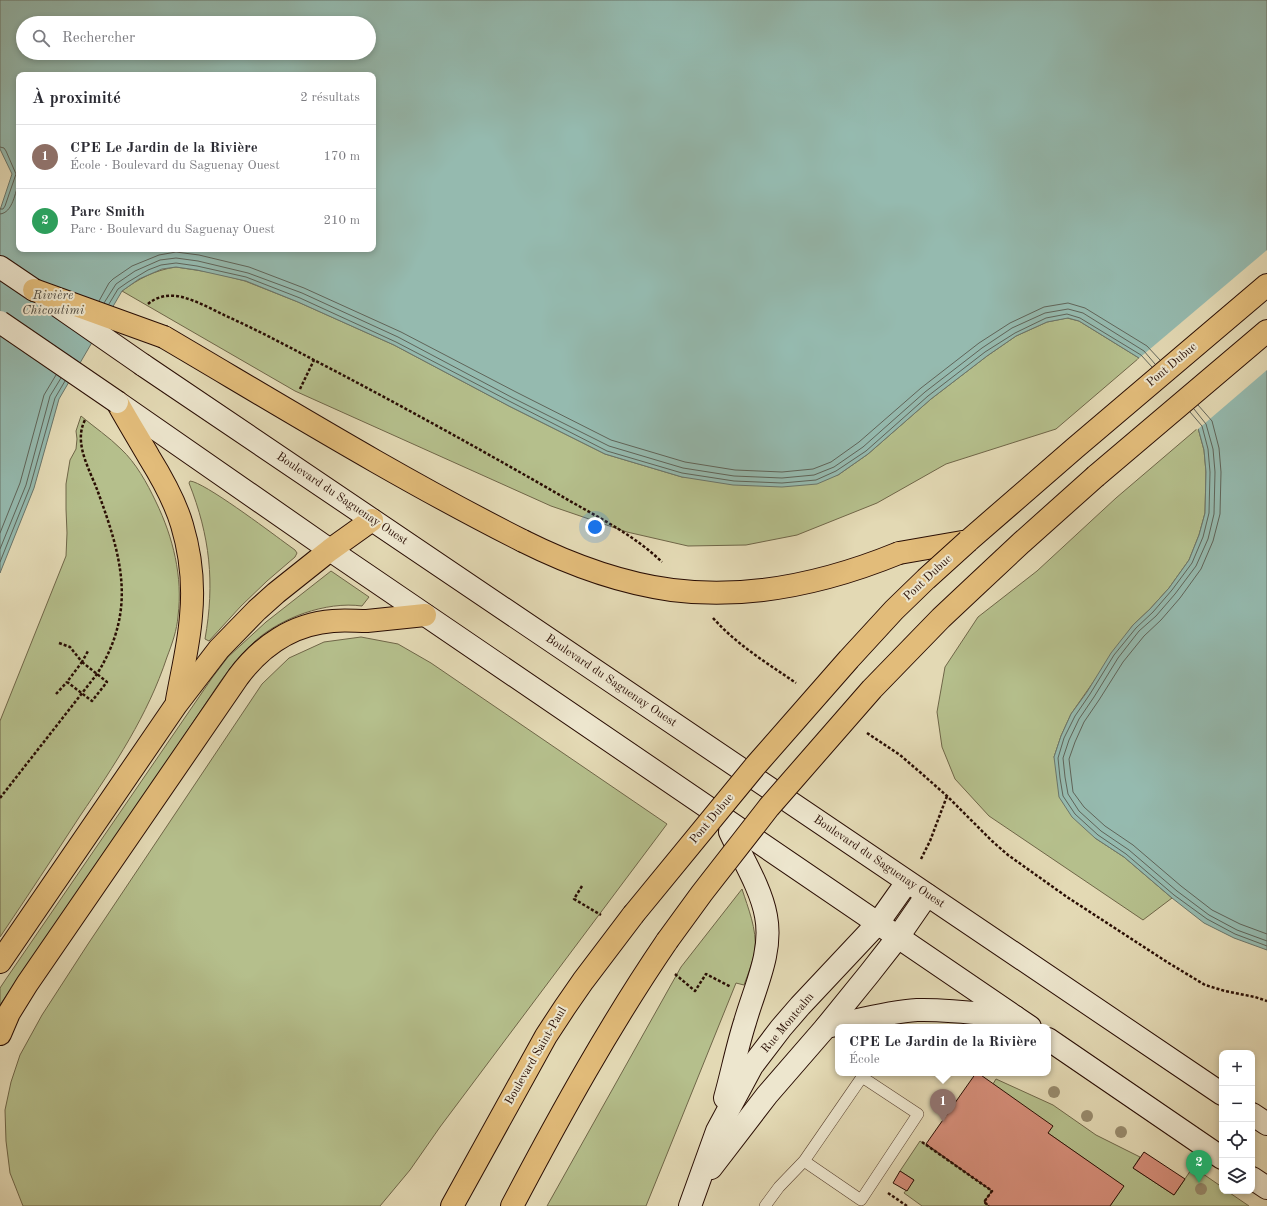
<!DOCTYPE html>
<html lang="fr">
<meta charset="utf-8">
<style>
body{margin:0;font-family:"Old Standard TT",serif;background:#f2f2f3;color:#2b2b33}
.controls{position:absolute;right:12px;bottom:12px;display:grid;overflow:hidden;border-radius:8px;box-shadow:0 2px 6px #0003}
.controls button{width:36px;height:36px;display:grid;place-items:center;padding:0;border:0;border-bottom:1px solid #e1e1e2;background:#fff;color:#2b2b33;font:20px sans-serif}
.you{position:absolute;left:595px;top:527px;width:14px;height:14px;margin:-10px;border:3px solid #fff;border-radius:50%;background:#1a73e8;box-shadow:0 0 0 6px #1a73e833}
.badge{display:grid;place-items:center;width:26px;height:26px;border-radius:50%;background:#8f2418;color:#fff;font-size:13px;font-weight:700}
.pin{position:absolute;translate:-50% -33px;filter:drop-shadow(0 1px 2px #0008)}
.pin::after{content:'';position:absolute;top:21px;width:14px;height:12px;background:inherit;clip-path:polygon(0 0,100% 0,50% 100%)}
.popup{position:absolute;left:835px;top:1024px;width:216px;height:52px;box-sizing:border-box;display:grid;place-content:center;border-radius:8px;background:#fff;filter:drop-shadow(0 1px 3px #0005);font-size:13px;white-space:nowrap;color:#7c7c81}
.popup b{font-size:15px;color:#2b2b33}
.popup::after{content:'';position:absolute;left:50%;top:100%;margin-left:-8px;border:8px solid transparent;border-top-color:#fff}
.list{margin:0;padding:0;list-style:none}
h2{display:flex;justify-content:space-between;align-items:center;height:52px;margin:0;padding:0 16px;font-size:17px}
h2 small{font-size:13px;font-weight:400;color:#7c7c81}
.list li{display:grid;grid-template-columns:26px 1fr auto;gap:12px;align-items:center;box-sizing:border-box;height:64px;padding:0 16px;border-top:1px solid #e1e1e2}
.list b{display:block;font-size:15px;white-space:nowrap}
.list p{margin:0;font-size:13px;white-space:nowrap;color:#7c7c81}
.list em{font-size:13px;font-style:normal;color:#7c7c81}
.icon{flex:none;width:22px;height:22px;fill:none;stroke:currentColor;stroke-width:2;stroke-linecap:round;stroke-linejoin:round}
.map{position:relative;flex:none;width:1267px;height:1206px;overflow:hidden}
.search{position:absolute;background:#fff;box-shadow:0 2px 6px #0003;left:16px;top:16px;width:360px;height:44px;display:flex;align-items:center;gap:10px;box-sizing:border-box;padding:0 14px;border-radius:22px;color:#7c7c81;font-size:15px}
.panel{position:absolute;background:#fff;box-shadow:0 2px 6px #0003;left:16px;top:72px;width:360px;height:180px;border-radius:8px}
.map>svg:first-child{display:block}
.green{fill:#b5bf8c;stroke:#6f6648}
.water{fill:#95baaf;stroke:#6a756a;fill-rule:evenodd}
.pier{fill:#e3d9b4}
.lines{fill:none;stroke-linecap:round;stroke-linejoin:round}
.shore{stroke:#5f6459;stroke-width:1}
.building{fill:#d68e7a;stroke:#290d03}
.lane-casing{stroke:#58402f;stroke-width:12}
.secondary-casing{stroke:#290d03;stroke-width:24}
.primary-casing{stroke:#290d03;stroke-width:24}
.path{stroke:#290d03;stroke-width:2.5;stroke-dasharray:3 2;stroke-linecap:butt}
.lane{stroke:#ede6ce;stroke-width:11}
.secondary{stroke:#ede6ce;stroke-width:22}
.primary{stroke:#e2bc7a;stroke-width:22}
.secondary-bridge-casing{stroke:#290d03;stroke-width:24;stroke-linecap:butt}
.primary-bridge-casing{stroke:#290d03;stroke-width:24;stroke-linecap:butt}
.secondary-bridge{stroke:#ede6ce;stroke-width:22}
.primary-bridge{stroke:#e2bc7a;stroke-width:22}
.tree{fill:#988b6d}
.labels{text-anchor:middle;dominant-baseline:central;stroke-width:4;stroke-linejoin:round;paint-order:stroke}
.street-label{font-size:12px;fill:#290d03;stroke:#ede6ce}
.water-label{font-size:13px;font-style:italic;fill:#4f4a3f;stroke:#ede6ce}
</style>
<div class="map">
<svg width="1267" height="1206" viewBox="0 0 1267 1206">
<rect width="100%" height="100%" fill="#e3d9b4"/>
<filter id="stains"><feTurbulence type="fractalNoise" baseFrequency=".005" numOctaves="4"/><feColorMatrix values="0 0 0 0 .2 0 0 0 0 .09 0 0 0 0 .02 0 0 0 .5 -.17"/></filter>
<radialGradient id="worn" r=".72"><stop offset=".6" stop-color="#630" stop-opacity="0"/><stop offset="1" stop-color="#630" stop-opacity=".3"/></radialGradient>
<g class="green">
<path d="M 176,267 L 215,273 L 245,281 L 298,302 L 394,345 L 509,406 L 605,454 L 682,477 L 838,475 L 868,454 L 931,399 L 987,356 L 1016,336 L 1047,322 L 1067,318 L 1079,321 L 1139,358 L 1056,429 L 946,464 L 877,503 L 797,535 L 746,545 L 688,546 L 627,532 L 551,506 L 295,391 L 122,291 C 138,279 155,270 176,267 Z"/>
<path d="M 81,416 C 94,427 109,437 121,449 C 136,463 147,483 156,502 C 173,537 183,577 178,616 C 177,630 172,644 167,657 C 148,715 114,766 80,816 C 54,856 27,897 0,937 L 0,721 L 66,556 L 67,533 L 66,509 L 66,484 L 70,460 L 76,449 L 77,439 L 76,431 Z"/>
<polygon points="1198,428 1204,450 1206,472 1205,513 1199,535 1189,560 1169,588 1150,609 1133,625 1071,714 1061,736 1054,757 1095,838 1124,857 1172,898 1143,920 989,816 955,779 942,747 937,712 945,667 978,617 1037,571 1116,498"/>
<path d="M 190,481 C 204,482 269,531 284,542 L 295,550 L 297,553 L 295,557 L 267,581 L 241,606 L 209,641 L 205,639 C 215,583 210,536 189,483 Z"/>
<path d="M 331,571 L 369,597 L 362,606 C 326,601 280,618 254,642 C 241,654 230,668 220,682 L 133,812 L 21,974 L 0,1005 L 0,988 L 6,979 L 212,678 L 228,657 L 266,622 Z"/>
<polygon points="361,637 398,644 431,663 667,824 440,1127 410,1170 380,1206 23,1206 10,1173 6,1141 5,1110 11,1082 20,1055 42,1015 88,944 262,684 289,658 324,642"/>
<path d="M 742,889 C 748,908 757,929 755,950 C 753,962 748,974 744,985 L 736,983 L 646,1206 L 547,1206 L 681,967 Z"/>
<polygon points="996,1079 1053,1105 1096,1135 1140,1157 1133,1168 1174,1195 1193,1167 1222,1187 1222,1191 1227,1191 1249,1206 1110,1206 1123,1186 1048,1133 993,1084"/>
<polygon points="920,1141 992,1191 984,1202 989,1206 922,1206 904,1193 914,1180 900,1171"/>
</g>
<path class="water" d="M 0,0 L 1267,0 L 1267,950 L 1234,938 L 1204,923 L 1172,898 L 1124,857 L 1095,838 L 1072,817 L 1059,797 L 1054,757 L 1061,736 L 1071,714 L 1087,692 L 1111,653 L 1133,625 L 1150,609 L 1169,588 L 1189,560 L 1199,535 L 1205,513 L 1206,472 L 1204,450 L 1198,428 L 1139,358 L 1079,321 L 1068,318 L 1047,322 L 1016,336 L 987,356 L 931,399 L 868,454 L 838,475 L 817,484 L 782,487 L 733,485 L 682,477 L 605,454 L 509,406 L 394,345 L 298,302 L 246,281 L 197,270 L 176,267 L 162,269 L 139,279 L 122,291 L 59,399 L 34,488 L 0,573 L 0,210 L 12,174 L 0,149 ZM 23,23 L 369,23 L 369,53 L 23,53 ZM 19,75 L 373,75 L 373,249 L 19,249 Z"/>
<polygon class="pier" points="1267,250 1267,370 1197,430 1137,360"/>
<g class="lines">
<g class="shore">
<polyline points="0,147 4,148 6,151 16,174 5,206 3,209 0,209"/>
<path d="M 0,214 C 13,213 15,192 19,182"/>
<polyline points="99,301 109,283 113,279 132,266 159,255 176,252 199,255 249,267 304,288 401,332 516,392 611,440 685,462 735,470 782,472 813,469 831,462 859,442 921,388 979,343 1010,323 1044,307 1068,303 1085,308 1147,346 1160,360"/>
<polyline points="104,303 116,284 135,271 160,260 176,258 198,261 248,273 302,293 398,337 513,398 609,446 683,468 734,476 782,478 814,475 834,467 863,447 925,392 982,348 1012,328 1045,313 1068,309 1083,313 1144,351 1155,364"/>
<polyline points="109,304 118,289 128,282 148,270 161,265 176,263 197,266 246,277 300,298 396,342 511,402 607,451 682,473 734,481 782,483 816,480 836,471 866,451 928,396 985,352 1015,333 1046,318 1067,314 1080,318 1141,355 1152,367"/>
<polyline points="1198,405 1212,421 1219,448 1221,472 1220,514 1213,541 1201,569 1180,598 1161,620 1144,636 1123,662 1099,700 1084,722 1075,742 1069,759 1071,776 1073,792 1084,807 1105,826 1133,845 1181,886 1212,910 1240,924 1267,934"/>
<polyline points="1194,409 1206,424 1213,449 1215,472 1214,514 1208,539 1196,566 1175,594 1156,616 1139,631 1118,658 1094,697 1079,719 1069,740 1063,758 1065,777 1068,794 1079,811 1101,831 1129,850 1177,891 1209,915 1237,930 1267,941"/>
<polyline points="1190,412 1202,426 1208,449 1210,472 1209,513 1203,537 1192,563 1172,590 1153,612 1136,628 1114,655 1090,694 1075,716 1064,738 1058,758 1060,778 1063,796 1075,814 1098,835 1126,854 1174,895 1207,919 1235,934 1267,946"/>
<polyline points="0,533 20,483 44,395 56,375"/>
<polyline points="0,549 26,485 50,396 61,378"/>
<polyline points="0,562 30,487 55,398 65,381"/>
</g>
</g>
<g class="building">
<polygon points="976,1073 978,1073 1053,1126 1048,1133 1124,1186 1110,1206 989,1206 984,1202 992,1191 926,1144"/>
<polygon points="1144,1152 1185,1179 1174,1195 1133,1168"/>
<polygon points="900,1171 914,1180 907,1191 893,1183"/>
</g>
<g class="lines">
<g class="lane-casing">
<polyline id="lane" points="765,1206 779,1187 804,1161 862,1077 918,1114 861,1200 804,1161"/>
</g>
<g class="secondary-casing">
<g id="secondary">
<polyline points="0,267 34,290"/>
<polyline points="143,365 1222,1094"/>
<polyline points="117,402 330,550 1030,1027"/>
<path d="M 826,1027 C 856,1021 886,1012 917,1010 C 949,1009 983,1014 1015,1017"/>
<polyline points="1048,1039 1222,1158"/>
<path d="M 725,1098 C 732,1073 737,1047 745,1022 C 755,987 773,952 766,916 C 761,888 742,858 730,832"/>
<polyline points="1252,1114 1267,1124"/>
<polyline points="711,1168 767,1095 826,1027 869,974 898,937 927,895"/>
<polyline points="1252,1178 1267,1188"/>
<polyline points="690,1206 717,1131 752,1066 781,1028 800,1006 878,923 907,882"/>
</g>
</g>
<g class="primary-casing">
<g id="primary">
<path d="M 164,337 C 283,407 400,479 523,541"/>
<path d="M 117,402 C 127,420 138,438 149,457 C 162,478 175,501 182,525 C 191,555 194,585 191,616 C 189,644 182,672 177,700"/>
<polyline points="1096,476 1267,331"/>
<polyline points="899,553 968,541 1075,448 1267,285"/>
<polyline points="0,962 176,705 219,649 257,610 276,593 330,550 372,520"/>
<path d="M 0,1034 L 9,1013 L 27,984 L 238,677 C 261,646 293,624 333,621 C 344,620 356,621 367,621 C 386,619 406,617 425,615"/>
<polyline points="452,1206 546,1036 565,1007 583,981 633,915"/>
<path d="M 512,1206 C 560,1115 609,1026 667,941"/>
</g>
</g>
<g class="path">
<path d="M 148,304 C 157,296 170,294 182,297 C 197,301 212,309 226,316 C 264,333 300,353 337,372 C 411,411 485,452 558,494 C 593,515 632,533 662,562"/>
<polyline points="300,389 314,360"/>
<path d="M 713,618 C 737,645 767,663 796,683"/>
<polyline points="59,643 70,647 82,662 88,651"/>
<polygon points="82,662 107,682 92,701 67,682"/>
<polyline points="56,694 67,682"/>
<polyline points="867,733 900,755 921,773 947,796 992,841 1008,855 1067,897 1167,962 1205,985 1225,991 1255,997 1267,1001"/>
<path d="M 0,798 L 97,674 C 137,610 122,558 98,492 C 90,470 73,443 85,420"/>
<polyline points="921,859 930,841 947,796"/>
<polyline points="582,886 574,899 601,915"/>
<polyline points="675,974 695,991 706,974 731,987"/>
<polyline points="922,1142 992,1191 984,1202 989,1206"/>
<polyline points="888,1193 907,1206"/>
</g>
<use href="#lane" class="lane"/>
<use href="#secondary" class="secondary"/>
<use href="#primary" class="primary"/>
<g class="secondary-bridge-casing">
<g id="secondary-bridge">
<polyline points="45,297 143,365"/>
<polyline points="0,322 117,402"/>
</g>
</g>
<g class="primary-bridge-casing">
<g id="primary-bridge">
<polyline points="34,290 164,337"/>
<path d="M 523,541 C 569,564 620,583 672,590 C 749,600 828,582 899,553"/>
<polyline points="633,915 756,765 849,659 894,610 926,579 968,541"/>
<polyline points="667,941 702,893 769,807 872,689 941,618 974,587 1021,543 1096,476"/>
</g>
</g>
<use href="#secondary-bridge" class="secondary-bridge"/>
<use href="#primary-bridge" class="primary-bridge"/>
</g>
<g class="tree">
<circle cx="1054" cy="1092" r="6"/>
<circle cx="1087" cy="1116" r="6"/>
<circle cx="1121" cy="1132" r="6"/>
<circle cx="1201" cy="1189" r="6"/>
</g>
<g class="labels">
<g class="street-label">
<text transform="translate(1172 365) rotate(-40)">Pont Dubuc</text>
<text transform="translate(342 499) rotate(34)">Boulevard du Saguenay Ouest</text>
<text transform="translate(928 578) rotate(-43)">Pont Dubuc</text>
<text transform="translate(611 681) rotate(34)">Boulevard du Saguenay Ouest</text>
<text transform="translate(712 819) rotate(-50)">Pont Dubuc</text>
<text transform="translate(879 862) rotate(34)">Boulevard du Saguenay Ouest</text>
<text transform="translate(788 1023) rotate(-50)">Rue Montcalm</text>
<text transform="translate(536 1056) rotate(-60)">Boulevard Saint-Paul</text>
</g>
<g class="water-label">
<text x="53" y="295">Rivière<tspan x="53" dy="15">Chicoutimi</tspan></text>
</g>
</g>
<rect width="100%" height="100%" filter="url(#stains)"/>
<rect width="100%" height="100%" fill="url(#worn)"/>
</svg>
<div class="controls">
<button>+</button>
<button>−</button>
<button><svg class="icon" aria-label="locate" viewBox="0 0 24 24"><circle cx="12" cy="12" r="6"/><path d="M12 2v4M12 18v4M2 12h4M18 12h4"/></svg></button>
<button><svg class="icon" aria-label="layers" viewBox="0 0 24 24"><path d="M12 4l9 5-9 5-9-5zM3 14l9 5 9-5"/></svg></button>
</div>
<div class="you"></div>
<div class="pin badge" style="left:943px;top:1122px;background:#8d6e63">1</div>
<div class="popup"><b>CPE Le Jardin de la Rivière</b>École</div>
<div class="pin badge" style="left:1199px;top:1183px;background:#2e9e5b">2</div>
<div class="search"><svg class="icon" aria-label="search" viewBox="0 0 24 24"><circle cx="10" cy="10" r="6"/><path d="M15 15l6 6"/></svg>Rechercher</div>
<section class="panel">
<h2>À proximité<small>2 résultats</small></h2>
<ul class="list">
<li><span class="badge" style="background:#8d6e63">1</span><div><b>CPE Le Jardin de la Rivière</b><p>École · Boulevard du Saguenay Ouest</p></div><em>170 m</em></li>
<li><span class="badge" style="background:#2e9e5b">2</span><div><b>Parc Smith</b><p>Parc · Boulevard du Saguenay Ouest</p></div><em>210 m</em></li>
</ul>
</section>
</div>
